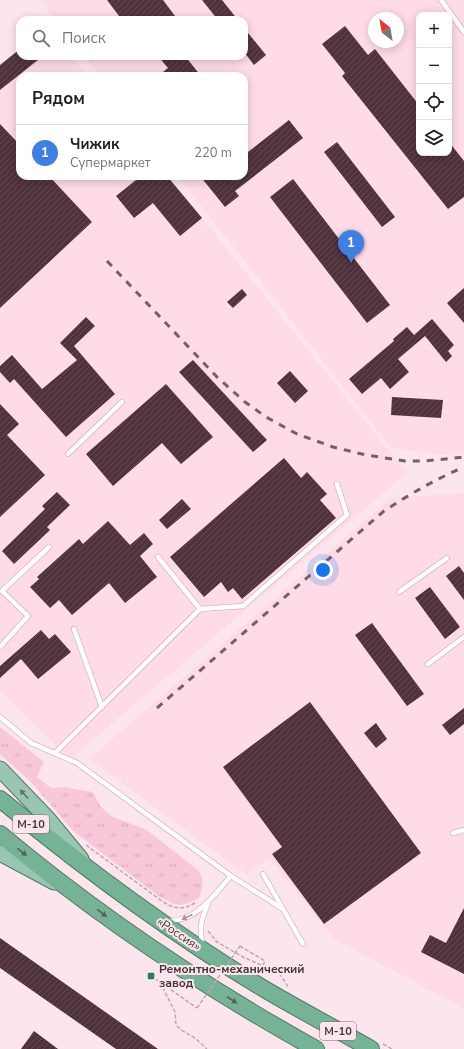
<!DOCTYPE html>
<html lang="ru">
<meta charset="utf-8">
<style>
body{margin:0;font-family:"Nunito Sans",sans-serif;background:#f6f6f6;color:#222}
.controls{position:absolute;right:12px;top:12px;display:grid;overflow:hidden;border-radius:8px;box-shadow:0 2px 10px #0003}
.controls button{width:36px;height:36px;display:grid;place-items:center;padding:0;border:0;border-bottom:1px solid #e0e0e0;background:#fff;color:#222;font:20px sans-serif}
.compass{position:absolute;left:368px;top:12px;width:36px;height:36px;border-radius:50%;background:#fff;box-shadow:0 2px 10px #0003;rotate:329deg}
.you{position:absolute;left:323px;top:570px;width:14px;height:14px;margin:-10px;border:3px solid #fff;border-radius:50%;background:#1a73e8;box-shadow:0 0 0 6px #1a73e833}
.badge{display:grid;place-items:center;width:26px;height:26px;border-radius:50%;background:#0f766e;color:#fff;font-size:13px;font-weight:700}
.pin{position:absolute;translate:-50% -33px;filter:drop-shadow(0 1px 2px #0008)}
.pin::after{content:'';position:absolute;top:21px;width:14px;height:12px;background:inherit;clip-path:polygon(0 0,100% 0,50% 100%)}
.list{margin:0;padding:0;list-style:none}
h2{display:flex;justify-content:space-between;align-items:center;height:52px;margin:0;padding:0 16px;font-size:17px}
h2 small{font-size:13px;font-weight:400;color:#767676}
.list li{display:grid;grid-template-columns:26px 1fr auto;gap:12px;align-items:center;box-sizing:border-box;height:56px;padding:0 16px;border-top:1px solid #e0e0e0}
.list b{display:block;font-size:15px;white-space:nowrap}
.list p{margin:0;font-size:13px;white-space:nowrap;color:#767676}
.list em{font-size:13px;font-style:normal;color:#767676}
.icon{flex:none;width:22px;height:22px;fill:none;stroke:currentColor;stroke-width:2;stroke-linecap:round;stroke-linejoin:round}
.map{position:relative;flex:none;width:464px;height:1049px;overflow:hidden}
.search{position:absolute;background:#fff;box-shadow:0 2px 10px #0003;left:16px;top:16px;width:232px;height:44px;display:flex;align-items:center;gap:10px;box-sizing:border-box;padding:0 14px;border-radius:12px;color:#767676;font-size:15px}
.panel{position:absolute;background:#fff;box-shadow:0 2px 10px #0003;left:16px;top:72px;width:232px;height:108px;border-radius:12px}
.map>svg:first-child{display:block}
.built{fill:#ffdae7;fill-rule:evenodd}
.grass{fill:url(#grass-tufts)}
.building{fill:url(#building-hatch)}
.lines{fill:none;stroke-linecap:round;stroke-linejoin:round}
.service-casing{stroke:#dbb6c3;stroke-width:6}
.primary-casing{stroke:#4e7b65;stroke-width:17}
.trunk-casing{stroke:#4e7b65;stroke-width:18}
.path{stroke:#bda8af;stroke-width:1.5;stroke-dasharray:4 2;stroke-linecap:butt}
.service{stroke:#fff;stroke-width:4.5}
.primary{stroke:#98c6b0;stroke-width:15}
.trunk{stroke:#76b396;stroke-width:16}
.rail{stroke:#736167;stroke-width:3;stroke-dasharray:7 7;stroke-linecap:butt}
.path-bridge{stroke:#bda8af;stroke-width:1.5;stroke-dasharray:4 2;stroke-linecap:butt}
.oneway{fill:#66706a}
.oneway2{fill:#56625b}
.oneway3{fill:#a29a9d}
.poi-dot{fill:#1f825b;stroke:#fde5ed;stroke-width:1.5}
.labels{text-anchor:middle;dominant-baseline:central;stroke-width:4;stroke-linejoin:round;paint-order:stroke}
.shield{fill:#fde5ed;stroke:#7c6a70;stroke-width:1}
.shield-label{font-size:11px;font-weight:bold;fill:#45363b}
.street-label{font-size:12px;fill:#45363b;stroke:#fde5ed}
.poi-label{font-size:12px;font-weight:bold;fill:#45363b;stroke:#fde5ed;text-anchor:start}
</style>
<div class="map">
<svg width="464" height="1049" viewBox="0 0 464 1049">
<defs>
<pattern id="grass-tufts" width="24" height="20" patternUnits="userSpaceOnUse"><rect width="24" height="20" fill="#f8c7d9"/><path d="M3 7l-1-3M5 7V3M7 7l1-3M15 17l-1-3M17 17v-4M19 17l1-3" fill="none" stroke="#d6acbb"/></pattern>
<pattern id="building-hatch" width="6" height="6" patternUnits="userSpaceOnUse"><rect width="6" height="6" fill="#4f323d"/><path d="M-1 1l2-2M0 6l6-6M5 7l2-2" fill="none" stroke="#614851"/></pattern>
</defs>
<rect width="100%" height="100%" fill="#fde5ed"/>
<g class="built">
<path d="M 40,0 L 464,0 L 464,451 L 455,456 L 391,448 L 178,176 L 244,176 L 244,76 L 100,76 L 84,56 L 244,56 L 244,20 L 56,20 ZM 419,15 L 449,15 L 449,153 L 419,153 ZM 374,18 L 398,18 L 398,42 L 374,42 Z"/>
<polygon points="20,56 72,56 88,76 20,76 20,176 168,176 407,473 70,759 0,690 0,65"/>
<polygon points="464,493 464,1008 335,940 269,858 247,875 89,759 391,498"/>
</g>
<path class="grass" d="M 0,727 L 44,762 L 37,777 L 51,788 L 64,787 L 93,792 L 100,806 L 111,816 L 147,830 L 199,871 C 204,881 203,888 199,898 C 180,908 178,906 160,897 L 73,831 L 32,783 L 0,754 Z"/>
<g class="building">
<polygon points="107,0 163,0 178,20 122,20"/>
<polygon points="202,0 222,0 238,20 218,20"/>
<polygon points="345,26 368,55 375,49 419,105 419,153 449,153 449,142 464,161 464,197 448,209 342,76 345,73 322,44"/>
<polygon points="244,28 266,55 254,65 244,52"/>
<polygon points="20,49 20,56 43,56 0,90 0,65"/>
<polygon points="158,56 185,56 201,76 158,76 168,68"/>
<polygon points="289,120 303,138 235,191 239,196 225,207 200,176 244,176 244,155"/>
<polygon points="0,124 20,145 20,176 49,176 92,222 0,308"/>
<polygon points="337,142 395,217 382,227 324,152"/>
<polygon points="141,176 167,176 202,218 180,236 153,203 134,218 116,196"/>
<polygon points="293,179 390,305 367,323 270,197"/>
<polygon points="464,288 464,323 447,303"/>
<polygon points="242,289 247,295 233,308 227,302"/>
<polygon points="86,317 95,326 74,346 115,394 66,437 14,379 10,383 0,372 0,366 12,355 42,389 77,360 60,343"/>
<polygon points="432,319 454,345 448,351 452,356 446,362 425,336 398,359 409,372 390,389 381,378 362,394 349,379 394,341 393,339 407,327 414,335"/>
<polygon points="193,360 267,440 253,452 179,372"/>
<polygon points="290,371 308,391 295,403 277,383"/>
<polygon points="166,384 213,437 181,464 162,443 113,486 86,454"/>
<polygon points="392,397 443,400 441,418 391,415"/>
<polygon points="0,404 19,424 7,435 45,475 0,517"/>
<polygon points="284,458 301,478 307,472 327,494 320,500 336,518 242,599 233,588 228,592 221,582 204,597 170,557"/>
<polygon points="57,492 70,505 47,527 50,530 14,564 2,551 45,509 42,506"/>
<polygon points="182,499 191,509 167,529 159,520"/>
<polygon points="108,521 130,545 144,533 153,544 140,556 157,577 125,603 109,583 72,615 59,600 50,608 30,587 39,579 37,577 79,539 83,544"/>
<polygon points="459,566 464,573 464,600 446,576"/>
<polygon points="430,587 460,627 445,639 415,598"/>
<polygon points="372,623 424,694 407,706 355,635"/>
<polygon points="41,630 49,639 55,634 71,652 38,679 21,659 0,678 0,666"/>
<polygon points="310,702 421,853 324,924 272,854 282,847 223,767"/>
<polygon points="464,708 464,724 450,735 442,725"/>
<polygon points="376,723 387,739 376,748 364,733"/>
<polygon points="464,908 464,974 421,952 430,935 446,943"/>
<polygon points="0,938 158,1049 116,1049 0,968"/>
<polygon points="34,1031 58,1049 21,1049"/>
</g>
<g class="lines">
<g class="service-casing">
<g id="service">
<polyline points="441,0 464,32"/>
<polyline points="68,454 122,402"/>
<polyline points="399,592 447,558"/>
<polyline points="200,609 243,606 347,515 337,484"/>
<polyline points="74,629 102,707"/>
<polyline points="0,647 28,616 2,591 49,547"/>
<polyline points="428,664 464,637"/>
<polyline points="0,717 31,743 77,763 231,876 283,909"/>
<polyline points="55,753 200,609 158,557"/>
<polyline points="453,833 464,830"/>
<polyline points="263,874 303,944"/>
<path d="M 168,921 C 196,922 214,895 231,876"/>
<path d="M 203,945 C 198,930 202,917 208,904"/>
</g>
</g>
<g class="primary-casing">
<g id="primary">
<polyline points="0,769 48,819 81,859"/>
<polyline points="0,853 54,882"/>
</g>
</g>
<g class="trunk-casing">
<g id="trunk">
<path d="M 0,799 C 84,868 172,934 266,990 C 300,1010 336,1029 371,1049"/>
<path d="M 0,834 C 98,916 204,987 316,1049"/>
</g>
</g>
<g class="path">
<path d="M 86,845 L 163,902 C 175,909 183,910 195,903"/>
<polyline points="208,931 217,942 243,957 279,973 289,988"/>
<polyline points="240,946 265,961 263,965"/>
<polyline points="151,976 197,1008"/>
<polyline points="160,982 175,1012 176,1025 181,1030 195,1038 207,1049"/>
<polyline points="383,1044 392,1049"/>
</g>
<use href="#service" class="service"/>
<use href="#primary" class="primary"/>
<use href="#trunk" class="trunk"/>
<g class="rail">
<polyline points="107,261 217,377 245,402 266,417 297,434 333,447 366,455 405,461 425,461 464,457"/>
<path d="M 157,708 L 384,511 C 410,494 436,479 464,467"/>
</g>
<polyline class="path-bridge" points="197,1008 240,946"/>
</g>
<defs><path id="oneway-solid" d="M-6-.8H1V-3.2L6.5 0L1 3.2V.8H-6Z"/></defs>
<use class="oneway" href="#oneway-solid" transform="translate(24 794) rotate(-133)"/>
<g class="oneway2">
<use href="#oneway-solid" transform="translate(22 852) rotate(38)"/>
<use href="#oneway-solid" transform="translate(102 913) rotate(37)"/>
<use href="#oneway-solid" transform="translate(232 1000) rotate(33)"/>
</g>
<use class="oneway3" href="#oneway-solid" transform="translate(187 917) rotate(156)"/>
<rect class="poi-dot" x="147" y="972" width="8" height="8" rx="2"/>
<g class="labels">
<g class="shield">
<rect x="13" y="815" width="36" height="18" rx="3"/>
<rect x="320" y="1022" width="36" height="18" rx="3"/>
</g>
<g class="shield-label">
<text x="31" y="824">М-10</text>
<text x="338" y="1031">М-10</text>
</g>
<g class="street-label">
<text transform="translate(179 934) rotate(34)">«Россия»</text>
</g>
<g class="poi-label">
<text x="159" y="969">Ремонтно-механический<tspan x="159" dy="14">завод</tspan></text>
</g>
</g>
</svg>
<div class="controls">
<button>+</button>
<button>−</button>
<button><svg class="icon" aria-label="locate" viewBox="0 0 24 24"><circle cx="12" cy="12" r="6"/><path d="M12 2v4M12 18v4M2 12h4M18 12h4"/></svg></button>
<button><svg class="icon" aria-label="layers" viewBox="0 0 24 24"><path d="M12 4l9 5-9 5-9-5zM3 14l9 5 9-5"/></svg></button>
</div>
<svg class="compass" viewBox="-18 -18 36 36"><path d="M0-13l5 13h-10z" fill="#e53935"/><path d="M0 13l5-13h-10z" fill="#767676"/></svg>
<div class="you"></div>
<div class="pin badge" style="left:351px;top:263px;background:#3f7fe0">1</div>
<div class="search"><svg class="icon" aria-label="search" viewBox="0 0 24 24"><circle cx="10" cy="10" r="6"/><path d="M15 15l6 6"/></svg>Поиск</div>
<section class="panel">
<h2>Рядом<small></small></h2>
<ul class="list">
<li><span class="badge" style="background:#3f7fe0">1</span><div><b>Чижик</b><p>Супермаркет</p></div><em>220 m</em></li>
</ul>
</section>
</div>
